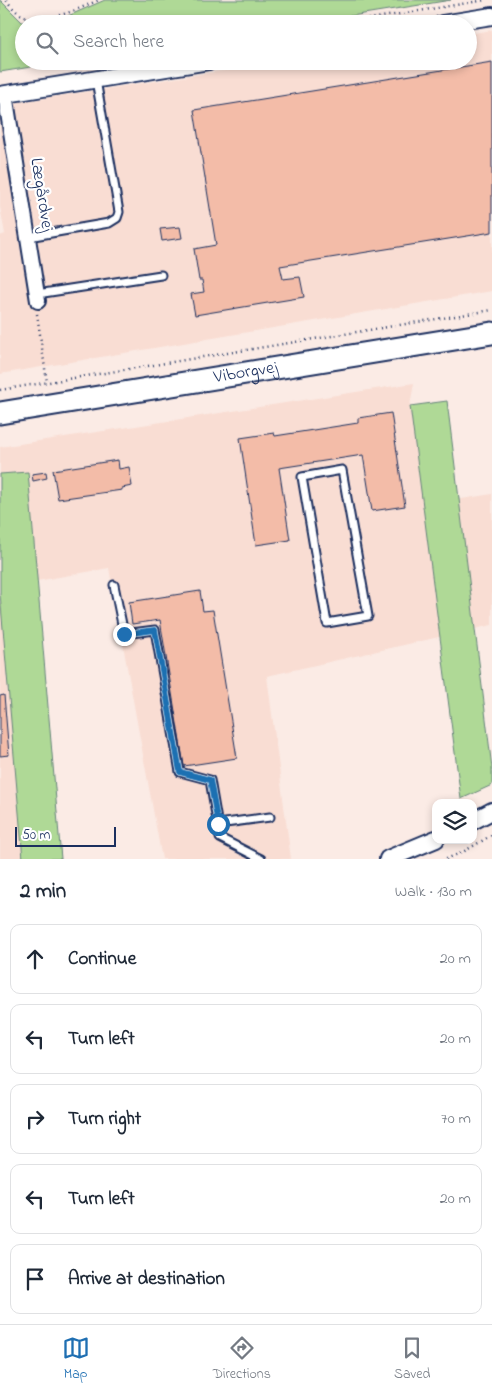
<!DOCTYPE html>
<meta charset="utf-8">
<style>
body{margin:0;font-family:"Indie Flower",sans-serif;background:#f6f6f7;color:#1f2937}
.controls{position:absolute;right:15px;bottom:15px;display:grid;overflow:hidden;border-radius:10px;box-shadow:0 2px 8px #0003}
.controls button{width:45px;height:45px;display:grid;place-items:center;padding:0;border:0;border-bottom:1px solid #e0e1e3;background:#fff;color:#1f2937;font:25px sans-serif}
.scale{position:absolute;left:15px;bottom:12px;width:101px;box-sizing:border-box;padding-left:5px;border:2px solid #1b2f5e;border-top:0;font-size:14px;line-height:18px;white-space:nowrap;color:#1b2f5e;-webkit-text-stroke:4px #fff;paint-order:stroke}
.stop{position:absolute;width:15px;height:15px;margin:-11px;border:4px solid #1f6fb2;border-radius:50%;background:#fff}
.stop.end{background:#1f6fb2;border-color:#fff;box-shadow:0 1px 5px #0008}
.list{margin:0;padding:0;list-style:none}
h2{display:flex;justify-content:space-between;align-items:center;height:65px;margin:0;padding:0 20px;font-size:21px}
h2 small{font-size:16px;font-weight:400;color:#747a83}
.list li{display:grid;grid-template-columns:32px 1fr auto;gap:15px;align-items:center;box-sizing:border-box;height:70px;margin:0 10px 10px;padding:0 10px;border:1px solid #e0e1e3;border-radius:10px}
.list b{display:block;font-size:19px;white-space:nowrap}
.list em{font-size:16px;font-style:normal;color:#747a83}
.icon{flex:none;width:28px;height:28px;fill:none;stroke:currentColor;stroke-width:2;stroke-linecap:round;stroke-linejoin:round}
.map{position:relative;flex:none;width:492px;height:859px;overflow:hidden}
.search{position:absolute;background:#fff;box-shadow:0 2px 8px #0003;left:15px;right:15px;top:15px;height:55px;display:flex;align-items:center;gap:12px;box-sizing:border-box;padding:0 18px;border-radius:28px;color:#747a83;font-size:19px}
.sheet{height:465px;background:#fff}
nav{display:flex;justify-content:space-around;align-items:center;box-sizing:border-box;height:70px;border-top:1px solid #e0e1e3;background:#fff;font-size:14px;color:#747a83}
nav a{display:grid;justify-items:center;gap:2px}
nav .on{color:#1f6fb2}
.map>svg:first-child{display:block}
.built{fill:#f9ddd3}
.green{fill:#afd996;stroke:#65847a}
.building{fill:#f3bca8;stroke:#1b2f5e}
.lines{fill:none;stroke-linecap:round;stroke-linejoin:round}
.service-casing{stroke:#1b2f5e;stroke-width:11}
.minor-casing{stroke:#1b2f5e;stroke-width:18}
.tertiary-casing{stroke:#1b2f5e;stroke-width:20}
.primary-casing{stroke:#1b2f5e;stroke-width:25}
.path{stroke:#1b2f5e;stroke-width:2.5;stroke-dasharray:1 4;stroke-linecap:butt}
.service{stroke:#fff;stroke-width:7}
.minor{stroke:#fff;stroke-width:14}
.tertiary{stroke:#fff;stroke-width:16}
.primary{stroke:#fff;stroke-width:21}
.route{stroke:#1f6fb2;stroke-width:6}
.labels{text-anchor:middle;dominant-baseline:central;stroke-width:4.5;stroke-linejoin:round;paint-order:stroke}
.street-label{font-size:18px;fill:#1b2f5e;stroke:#fff}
</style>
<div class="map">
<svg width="492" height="859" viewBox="0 0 492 859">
<rect width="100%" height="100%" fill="#fbebe5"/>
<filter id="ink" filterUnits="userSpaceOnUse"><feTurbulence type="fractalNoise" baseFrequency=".02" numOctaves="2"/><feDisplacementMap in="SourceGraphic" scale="10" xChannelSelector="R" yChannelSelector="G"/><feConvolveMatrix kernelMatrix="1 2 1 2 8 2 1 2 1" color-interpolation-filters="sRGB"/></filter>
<g filter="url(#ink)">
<g class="built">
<polygon points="492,30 492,291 0,374 0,236 5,234 0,207 0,105 287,61 468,61 468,34"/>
<polygon points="414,383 410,406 431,504 492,494 492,625 267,676 291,859 162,859 109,568 37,581 28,472 0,474 0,447"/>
<polygon points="0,589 24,859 0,859"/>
</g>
<g class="green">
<polygon points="0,0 22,22 38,22 61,19 105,0 451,0 301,24 24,24 24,61 34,61 31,67 0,72"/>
<polygon points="447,401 492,768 492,785 461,799 410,406"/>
<polygon points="28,472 61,859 23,859 0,594 0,474"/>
</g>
<g class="building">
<polygon points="492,62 492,232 280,266 283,279 300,277 304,297 195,315 191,294 204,292 202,280 199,280 194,249 216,245 194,110"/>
<polygon points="180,227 182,238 162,241 160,229"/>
<polygon points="391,413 405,506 372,511 363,455 279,468 290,540 256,545 240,438 274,433 275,436 358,423 358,418"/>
<polygon points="118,460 119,469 129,467 132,486 122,488 122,490 58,499 53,470"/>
<polygon points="46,472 47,478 33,481 32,474"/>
<polygon points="200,591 203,611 213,610 237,758 184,766 160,620 132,624 129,602"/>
<polygon points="4,695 9,755 0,756 0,696"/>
</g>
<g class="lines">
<g class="service-casing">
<g id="service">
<polyline points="28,237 109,223 117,218 119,212 96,80"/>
<polyline points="37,294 161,275"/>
<polygon points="342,470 368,616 327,623 302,477"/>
<polyline points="114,585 124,634 155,630 180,772 210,780 220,838 261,859"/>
<polyline points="218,824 270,817"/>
</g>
</g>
<g class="minor-casing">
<polyline id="minor" points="5,94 38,301"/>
</g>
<g class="tertiary-casing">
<g id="tertiary">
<polyline points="442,24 492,16"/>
<polyline points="0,95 209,61"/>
<polyline points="473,821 492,811"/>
<polyline points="388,859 436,839"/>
</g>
</g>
<g class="primary-casing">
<g id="primary">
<path id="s1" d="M 0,413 L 492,333"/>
</g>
</g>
<g class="path">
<path d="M 6,0 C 12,7 18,15 27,17 C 48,23 79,9 99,0"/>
<polyline points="339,24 486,0"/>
<polyline points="37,314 47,382"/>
<polyline points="0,390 492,310"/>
<polyline points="446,859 463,852 492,835"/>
</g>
<use href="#service" class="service"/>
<use href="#minor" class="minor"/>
<use href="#tertiary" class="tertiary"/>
<use href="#primary" class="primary"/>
</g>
</g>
<g class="lines" filter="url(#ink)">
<polyline class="route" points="124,634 155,630 180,772 210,780 218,824"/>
</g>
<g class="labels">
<g class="street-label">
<text transform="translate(41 195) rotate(81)">Lægårdvej</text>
<text stroke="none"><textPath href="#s1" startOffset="249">Viborgvej</textPath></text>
</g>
</g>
</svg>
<div class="controls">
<button><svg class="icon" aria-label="layers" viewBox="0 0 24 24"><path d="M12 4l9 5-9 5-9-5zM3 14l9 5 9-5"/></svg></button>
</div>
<div class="scale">50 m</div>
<div class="stop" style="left:218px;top:824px"></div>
<div class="stop end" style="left:124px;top:634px"></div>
<div class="search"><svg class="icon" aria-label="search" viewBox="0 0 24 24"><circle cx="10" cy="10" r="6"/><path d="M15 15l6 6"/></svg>Search here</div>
</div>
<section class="sheet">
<h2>2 min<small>Walk · 130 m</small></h2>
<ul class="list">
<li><svg class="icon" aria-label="ahead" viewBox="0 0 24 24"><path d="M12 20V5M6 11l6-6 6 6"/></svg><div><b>Continue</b></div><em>20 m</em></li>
<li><svg class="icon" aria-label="left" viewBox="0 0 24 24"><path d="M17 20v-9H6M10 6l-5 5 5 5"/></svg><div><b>Turn left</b></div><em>20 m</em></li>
<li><svg class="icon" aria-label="right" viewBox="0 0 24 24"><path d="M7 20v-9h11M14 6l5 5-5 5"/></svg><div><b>Turn right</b></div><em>70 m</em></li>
<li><svg class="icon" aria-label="left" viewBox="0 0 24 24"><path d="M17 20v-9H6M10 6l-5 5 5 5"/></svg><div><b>Turn left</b></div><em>20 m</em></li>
<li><svg class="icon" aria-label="arrive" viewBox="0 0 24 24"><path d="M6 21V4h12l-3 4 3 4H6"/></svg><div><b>Arrive at destination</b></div></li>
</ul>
</section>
<nav>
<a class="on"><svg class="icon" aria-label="map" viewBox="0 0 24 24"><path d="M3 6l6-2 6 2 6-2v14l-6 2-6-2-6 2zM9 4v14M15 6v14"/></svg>Map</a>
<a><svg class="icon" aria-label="directions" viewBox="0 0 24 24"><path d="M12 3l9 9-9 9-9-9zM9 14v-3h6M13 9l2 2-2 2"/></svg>Directions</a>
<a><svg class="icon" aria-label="saved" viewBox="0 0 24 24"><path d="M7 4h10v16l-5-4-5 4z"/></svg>Saved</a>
</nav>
